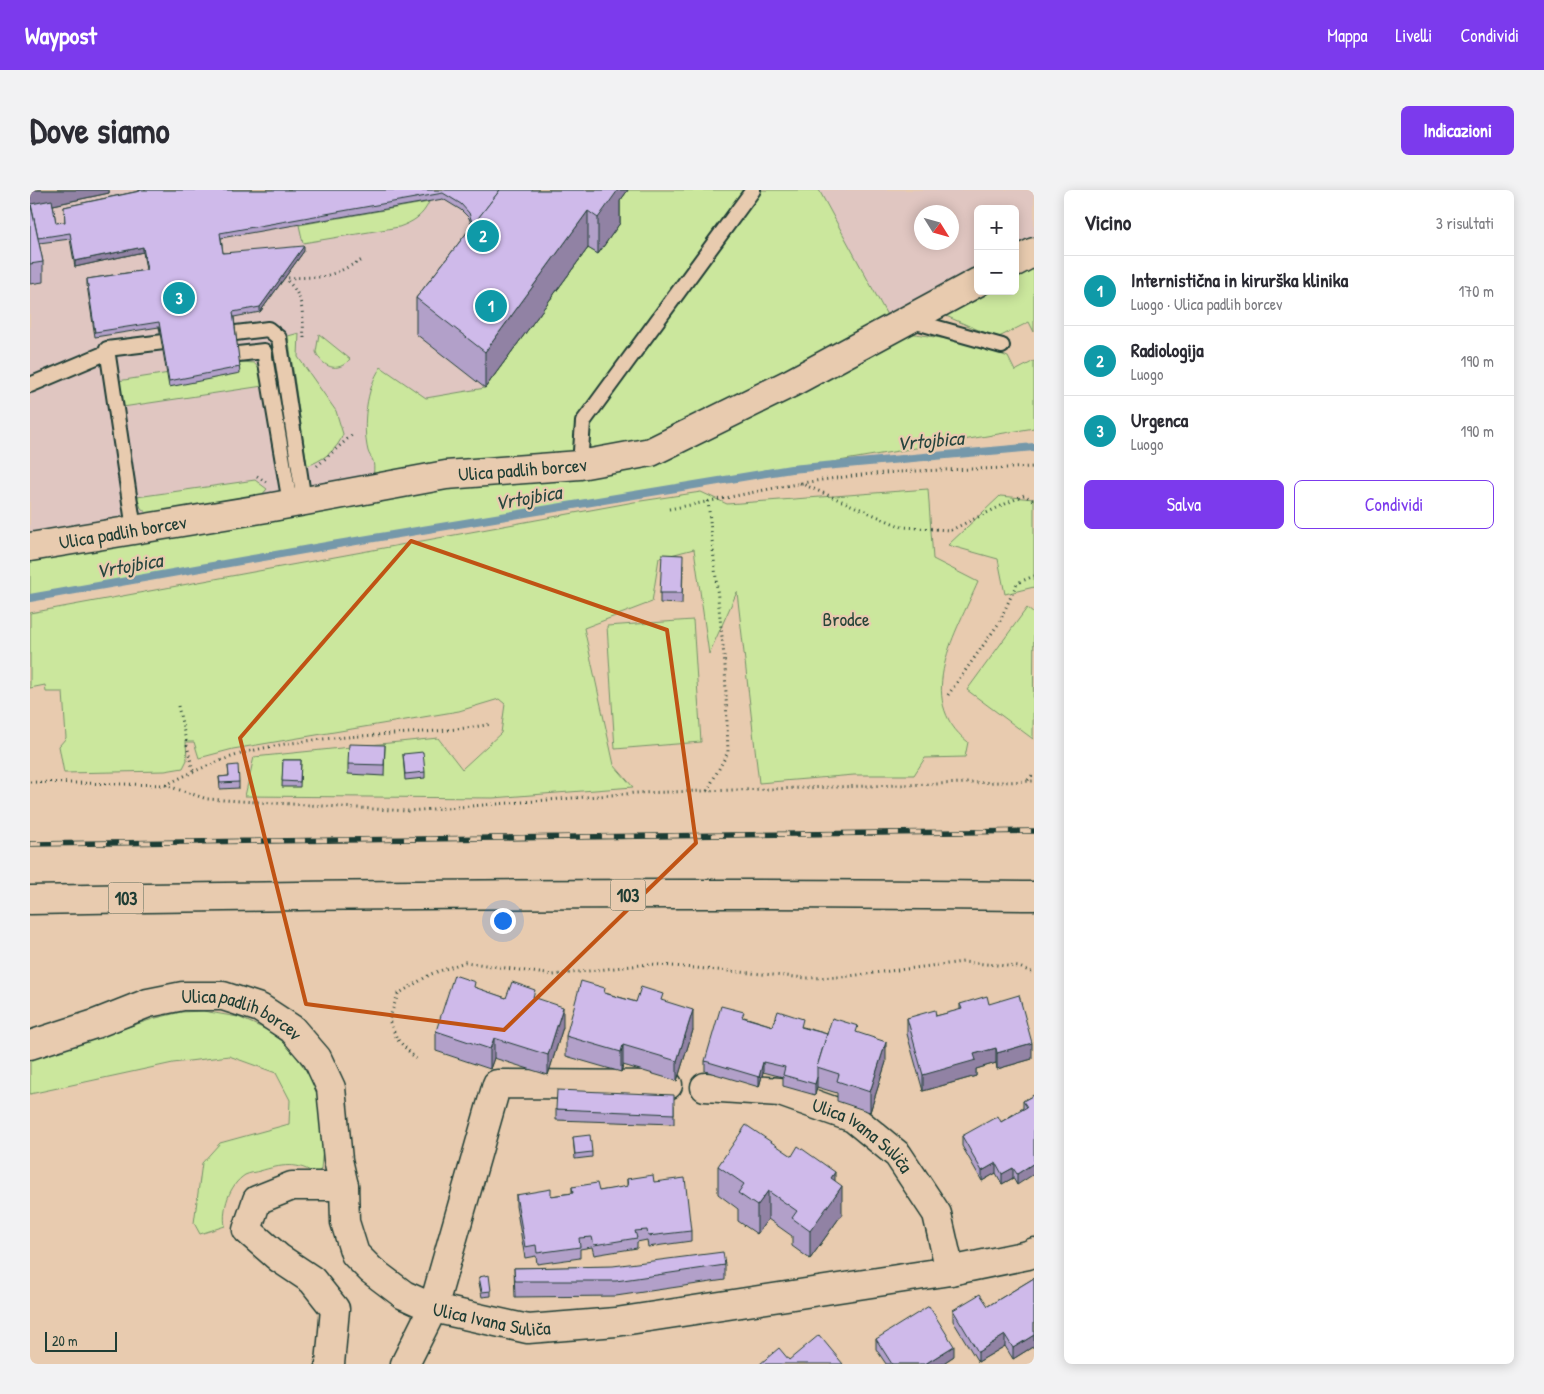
<!DOCTYPE html>
<html lang="it">
<meta charset="utf-8">
<style>
body{margin:0;font-family:"Patrick Hand",sans-serif;background:#f2f2f3;color:#2b2b33}
.controls{position:absolute;right:15px;top:15px;display:grid;overflow:hidden;border-radius:8px;box-shadow:0 2px 12px #0003}
.controls button{width:45px;height:45px;display:grid;place-items:center;padding:0;border:0;border-bottom:1px solid #e1e1e2;background:#fff;color:#2b2b33;font:25px sans-serif}
.compass{position:absolute;left:884px;top:15px;width:45px;height:45px;border-radius:50%;background:#fff;box-shadow:0 2px 12px #0003;rotate:127deg}
.scale{position:absolute;left:15px;bottom:12px;width:72px;box-sizing:border-box;padding-left:5px;border:2px solid #1f3d34;border-top:0;font-size:14px;line-height:18px;white-space:nowrap;color:#1f3d34;-webkit-text-stroke:4px #e8cbaf;paint-order:stroke}
.you{position:absolute;left:472px;top:730px;width:18px;height:18px;margin:-12px;border:4px solid #fff;border-radius:50%;background:#1a73e8;box-shadow:0 0 0 8px #1a73e833}
.badge{display:grid;place-items:center;width:32px;height:32px;border-radius:50%;background:#7c3aed;color:#fff;font-size:16px;font-weight:700}
.pin{position:absolute;translate:-50% -50%;border:2px solid #fff;box-shadow:0 1px 5px #0006}
.list{margin:0;padding:0;list-style:none}
h2{display:flex;justify-content:space-between;align-items:center;height:65px;margin:0;padding:0 20px;font-size:21px}
h2 small{font-size:16px;font-weight:400;color:#7c7c81}
.list li{display:grid;grid-template-columns:32px 1fr auto;gap:15px;align-items:center;box-sizing:border-box;height:70px;padding:0 20px;border-top:1px solid #e1e1e2}
.list b{display:block;font-size:19px;white-space:nowrap}
.list p{margin:0;font-size:16px;white-space:nowrap;color:#7c7c81}
.list em{font-size:16px;font-style:normal;color:#7c7c81}
.actions{display:flex;gap:10px;padding:15px 20px}
.actions a{flex:1;padding:11px 0;border:1px solid #7c3aed;border-radius:8px;text-align:center;font-size:18px;color:#7c3aed}
.actions .main{background:#7c3aed;color:#fff}
.map{position:relative;flex:none;width:1004px;height:1174px;overflow:hidden;border-radius:8px}
header{display:flex;align-items:center;gap:30px;box-sizing:border-box;height:70px;padding:0 25px;background:#7c3aed;color:#fff}
header strong{font-size:24px}
nav{display:flex;gap:28px;margin-inline-start:auto;font-size:18px}
.intro{display:flex;align-items:center;justify-content:space-between;box-sizing:border-box;height:120px;padding:0 30px}
h1{margin:0;font-size:35px}
.button{padding:12px 22px;border-radius:8px;background:#7c3aed;color:#fff;font-size:18px;font-weight:700}
main{display:flex;gap:30px;padding:0 30px}
aside{flex:1;background:#fff;border-radius:8px;box-shadow:0 2px 12px #0003}
.map>svg:first-child{display:block}
.built{fill:#e0c6c1;fill-rule:evenodd}
.green{fill:#cbe79d;stroke:#759268}
.lines{fill:none;stroke-linecap:round;stroke-linejoin:round}
.stream{stroke:#7598aa;stroke-width:8}
.service-casing{stroke:#1f3d34;stroke-width:18}
.minor-casing{stroke:#1f3d34;stroke-width:31}
.primary-casing{stroke:#1f3d34;stroke-width:31}
.path{stroke:#1f3d34;stroke-width:3;stroke-dasharray:1 4;stroke-linecap:butt}
.service{stroke:#e8cbaf;stroke-width:14}
.minor{stroke:#e8cbaf;stroke-width:28}
.primary{stroke:#e8cbaf;stroke-width:28}
.rail-casing{stroke:#1f3d34;stroke-width:5.5}
.rail{stroke:#e8cbaf;stroke-width:4;stroke-dasharray:11;stroke-linecap:butt}
.wall{fill:#b2a0c9;stroke:#1f3d34}
.shaded-wall{fill:#9182a4;stroke:#1f3d34}
.building{fill:#cfbaea;stroke:#1f3d34}
.marked{fill:none;stroke:#c05314;stroke-width:4;stroke-linejoin:round}
.labels{text-anchor:middle;dominant-baseline:central;stroke-width:4.5;stroke-linejoin:round;paint-order:stroke}
.shield{fill:#e8cbaf;stroke:#5b6859;stroke-width:1}
.shield-label{font-size:18px;font-weight:bold;fill:#1f3d34}
.street-label{font-size:19px;fill:#1f3d34;stroke:#e8cbaf}
.park-label{font-size:19px;fill:#284639;stroke:#e8cbaf}
.water-label{font-size:20px;font-style:italic;fill:#26453e;stroke:#e8cbaf}
</style>
<header>
<strong>Waypost</strong>
<nav><a>Mappa</a><a>Livelli</a><a>Condividi</a></nav>
</header>
<div class="intro"><h1>Dove siamo</h1><a class="button">Indicazioni</a></div>
<main>
<div class="map">
<svg width="1004" height="1174" viewBox="0 0 1004 1174">
<rect width="100%" height="100%" fill="#e8cbaf"/>
<filter id="ink" filterUnits="userSpaceOnUse"><feTurbulence type="fractalNoise" baseFrequency=".02" numOctaves="2"/><feDisplacementMap in="SourceGraphic" scale="10" xChannelSelector="R" yChannelSelector="G"/><feConvolveMatrix kernelMatrix="1 2 1 2 8 2 1 2 1" color-interpolation-filters="sRGB"/></filter>
<g filter="url(#ink)">
<path class="built" d="M 0,0 L 1004,0 L 1004,62 L 985,72 L 985,19 L 948,19 L 948,92 L 864,138 L 800,227 L 0,381 ZM 892,22 L 922,22 L 922,52 L 892,52 Z"/>
<g class="green">
<path d="M 598,0 L 789,0 L 864,138 L 860,140 L 943,153 L 978,167 L 985,181 L 1004,171 L 1004,238 L 0,408 L 0,357 L 342,295 C 343,288 345,278 343,271 C 342,268 339,265 338,261 C 332,236 336,198 351,177 L 396,208 L 455,198 L 558,58 L 568,64 L 579,25 Z"/>
<path d="M 399,12 C 393,26 383,32 369,37 L 273,53 L 269,35 Z"/>
<polygon points="1004,74 1004,142 999,132 967,148 909,123 951,101 985,101 985,84"/>
<path d="M 269,143 L 268,167 L 306,221 L 313,244 C 308,260 291,271 277,276 L 258,146 Z"/>
<path d="M 289,144 L 320,169 C 308,184 292,177 286,162 Z"/>
<polygon points="211,172 224,173 230,180 233,196 86,218 81,192"/>
<polygon points="225,290 237,299 231,306 118,324 111,318 107,307"/>
<path d="M 898,299 L 903,369 L 948,392 C 927,441 883,509 938,552 L 935,567 L 895,568 L 884,585 L 824,585 L 729,593 L 707,402 L 679,464 L 664,359 L 629,368 L 622,412 L 554,438 L 584,575 L 603,597 L 463,608 L 215,606 L 224,567 L 408,548 L 432,579 L 471,543 L 475,514 L 469,509 L 429,521 L 203,559 L 169,568 L 164,552 L 156,552 L 157,570 L 153,578 L 135,581 L 34,583 L 29,556 L 36,548 L 33,502 L 16,502 L 15,495 L 0,498 L 0,423 L 604,312 L 671,302 L 697,314 Z"/>
<polygon points="970,306 1004,309 1004,397 975,404 968,369 918,355"/>
<polygon points="997,418 1004,424 1003,549 937,500"/>
<polygon points="663,430 671,552 585,559 577,436"/>
<path d="M 173,821 L 208,827 L 237,840 L 260,857 L 285,894 L 295,937 L 291,979 L 286,985 C 269,971 250,975 230,981 C 226,982 219,983 215,985 C 199,995 192,1019 195,1036 L 170,1044 L 164,1033 L 172,973 L 190,953 L 259,934 L 260,910 L 246,883 L 199,866 L 143,873 L 0,904 L 0,868 L 126,828 L 151,822 Z"/>
</g>
<g class="lines">
<polyline class="stream" points="0,408 302,355 761,279 1004,257"/>
<g class="service-casing">
<g id="service">
<polyline points="879,130 972,156"/>
<polyline points="189,145 238,139 249,148 274,311"/>
<polyline points="208,164 234,161 260,313"/>
<polyline points="0,195 71,165"/>
<polyline points="550,275 553,232 723,0"/>
<polyline points="104,339 77,159 150,150"/>
</g>
</g>
<g class="minor-casing">
<g id="minor">
<polyline points="985,72 1004,62"/>
<path id="s1" d="M 0,357 L 237,318 L 416,285 L 550,275 L 621,262 L 761,193 L 948,92"/>
<path id="s2" d="M 0,855 L 65,834 L 118,813 L 153,806 L 193,806 L 230,818 L 262,839 L 287,868 L 301,898 L 308,970 L 314,996 L 315,1032 L 325,1064 L 341,1080 L 374,1105 L 403,1118 L 498,1139 L 586,1132 L 920,1081 L 998,1065 L 1004,1062"/>
<path id="s3" d="M 675,897 L 750,902 L 823,928 L 868,965 L 907,1024 L 920,1081"/>
<polyline points="300,1174 305,1119 282,1090 249,1068 217,1040 227,1010 262,996 314,996"/>
<polyline points="375,1174 403,1118 467,894 638,895"/>
</g>
</g>
<g class="primary-casing">
<path id="primary" d="M 0,710 C 335,704 669,702 1004,706"/>
</g>
<g class="path">
<path d="M 274,148 C 272,123 275,105 254,88 L 292,87 L 308,82 L 332,70"/>
<polyline points="287,276 322,245"/>
<polyline points="227,286 236,292"/>
<polyline points="770,293 872,337 921,340 994,305 1004,311"/>
<path d="M 639,319 C 695,309 750,295 807,288 C 872,279 939,280 1004,277"/>
<polyline points="918,505 969,433 987,393 1004,386"/>
<polyline points="148,516 163,581"/>
<polyline points="998,590 1004,583"/>
<polyline points="0,592 135,595 177,609 378,621 606,603 1004,591"/>
<path d="M 136,595 C 169,578 203,564 239,557 C 313,542 389,547 462,534"/>
<polyline points="677,601 698,562 695,476 678,311"/>
<polyline points="386,869 367,849 359,830 368,804 401,784 435,772 523,785 620,774 777,788 811,787 933,772 989,777 1004,783"/>
</g>
<use href="#service" class="service"/>
<use href="#minor" class="minor"/>
<use href="#primary" class="primary"/>
<g class="rail-casing">
<polyline id="rail" points="0,654 1004,641"/>
</g>
<use href="#rail" class="rail"/>
</g>
<g class="wall">
<polygon points="0,0 79,0 79,3 23,15 26,33 35,32 34,17 109,1 109,0 598,0 590,11 590,33 568,64 558,58 455,198 386,144 386,108 442,36 439,28 431,20 413,9 191,48 193,63 274,61 230,122 204,127 210,183 139,197 129,137 65,147 57,95 57,89 116,80 113,62 45,77 40,49 9,53 13,72 13,92 0,94"/>
<polygon points="653,375 652,414 630,413 630,403"/>
<polygon points="355,555 354,586 318,584 318,574"/>
<polygon points="373,564 395,582 395,588 375,590"/>
<polygon points="253,570 271,570 270,597 252,597"/>
<polygon points="198,576 209,592 209,598 190,599 189,587 199,586"/>
<polygon points="445,798 476,808 505,807 533,837 518,885 464,868 460,879 406,861 406,841"/>
<polygon points="575,803 606,812 633,811 663,840 647,891 593,875 591,882 536,866 536,846"/>
<polygon points="930,814 1002,869 967,879 966,873 946,879 946,886 893,901 877,844 877,828 906,826 930,820"/>
<polygon points="714,827 743,836 773,837 797,844 828,843 856,872 840,922 807,911 807,903 787,897 785,905 753,896 753,887 733,882 729,897 675,881 675,871"/>
<polygon points="1004,905 987,995 983,988 972,994 966,983 952,991 932,956 932,946 971,932 993,918 993,911"/>
<polygon points="644,915 644,934 526,930 526,919"/>
<polygon points="543,947 562,962 562,967 545,969"/>
<polygon points="762,966 805,991 812,1024 780,1069 762,1056 762,1046 738,1029 727,1044 708,1031 708,1019 688,1004 688,976"/>
<polygon points="597,989 624,992 661,1041 661,1051 618,1057 617,1050 607,1052 607,1058 564,1065 562,1057 550,1059 550,1068 507,1074 506,1066 495,1068 486,1016 486,1005 521,1006 542,1003 542,997 569,1001 597,997"/>
<polygon points="695,1075 695,1090 586,1106 485,1107 484,1078"/>
<polygon points="449,1087 461,1101 461,1106 452,1107 449,1093"/>
<polygon points="1004,1088 1004,1156 983,1169 975,1156 948,1172 923,1131 923,1120 958,1116"/>
<polygon points="846,1149 924,1166 912,1174 856,1174 846,1159"/>
</g>
<g class="shaded-wall">
<polygon points="0,0 79,0 79,3 0,20"/>
<polygon points="579,0 598,0 590,11 590,33 568,64 568,28"/>
<polygon points="558,21 558,58 455,198 455,162"/>
<polygon points="274,56 274,61 230,122 230,117"/>
<polygon points="113,57 113,62 45,77 45,71"/>
<polygon points="533,817 533,837 518,885 518,865"/>
<polygon points="663,820 663,840 647,891 647,871"/>
<polygon points="464,848 464,868 460,879 460,859"/>
<polygon points="856,852 856,872 840,922 840,902"/>
<polygon points="1002,853 1002,869 967,879 967,863"/>
<polygon points="593,855 593,875 591,882 591,862"/>
<polygon points="966,858 966,873 946,879 946,886 893,901 893,885 944,864"/>
<polygon points="733,872 733,882 729,897 729,887"/>
<polygon points="787,887 787,897 785,905 785,894"/>
<polygon points="966,973 966,983 952,991 952,981"/>
<polygon points="1004,973 1004,984 987,995 987,984"/>
<polygon points="983,978 983,988 972,994 972,984"/>
<polygon points="805,982 805,1006 812,996 812,1024 780,1069 780,1041 801,988"/>
<polygon points="738,1001 738,1029 727,1044 727,1016"/>
<polygon points="975,1145 975,1156 948,1172 948,1162"/>
<polygon points="1004,1145 1004,1156 983,1169 983,1158"/>
<polygon points="924,1156 924,1166 912,1174 895,1174"/>
</g>
<g class="building">
<polygon points="110,0 470,0 443,35 439,23 431,14 413,3 190,43 193,63 274,56 230,117 203,122 210,177 139,191 129,132 65,142 57,89 117,80 113,57 45,71 40,43 8,48 1,14 22,10 26,33 35,32 34,17 110,1"/>
<polygon points="470,0 588,0 568,28 558,21 455,162 386,108"/>
<polygon points="0,11 13,72 0,74"/>
<polygon points="632,364 653,365 652,403 630,403"/>
<polygon points="319,554 355,555 354,575 318,574"/>
<polygon points="393,562 395,582 375,584 373,564"/>
<polygon points="253,570 271,570 270,592 252,591"/>
<polygon points="208,575 209,592 190,593 189,587 199,586 198,576"/>
<polygon points="424,785 445,792 444,797 476,808 482,792 505,800 503,807 533,817 518,865 464,848 460,859 406,841"/>
<polygon points="551,791 575,798 574,803 606,812 611,797 633,804 631,810 663,820 647,871 593,855 591,862 536,846"/>
<polygon points="989,805 1002,853 967,863 966,858 944,864 946,870 893,885 877,828 905,820 906,826 932,819 930,814 957,806 959,814"/>
<polygon points="691,816 714,822 712,827 743,836 748,821 773,829 771,837 797,844 787,877 787,887 785,894 753,885 755,877 733,872 729,887 675,871"/>
<polygon points="802,828 828,836 826,842 856,852 840,902 807,891 809,884 787,877"/>
<polygon points="527,900 644,905 644,924 526,919"/>
<polygon points="1004,905 1004,973 987,984 983,978 972,984 966,973 952,981 932,946 968,926 971,932 997,917 993,911"/>
<polygon points="716,935 762,966 768,956 805,982 801,988 812,996 780,1041 762,1028 767,1021 738,1001 727,1016 708,1003 714,994 688,976"/>
<polygon points="560,945 562,962 545,964 543,947"/>
<polygon points="623,985 624,992 655,988 661,1041 618,1046 617,1040 605,1041 607,1048 564,1055 562,1047 549,1048 550,1057 507,1063 506,1055 495,1057 486,1005 521,999 521,1006 543,1003 542,997 567,993 569,1001 598,996 597,989"/>
<polygon points="693,1062 695,1075 586,1091 485,1091 484,1078 583,1076"/>
<polygon points="459,1085 461,1101 452,1102 449,1087"/>
<polygon points="1004,1088 1004,1145 983,1158 975,1145 948,1162 923,1120 950,1104 958,1116"/>
<polygon points="899,1116 924,1156 895,1174 862,1174 846,1149"/>
<polygon points="789,1145 813,1174 730,1174 749,1158 759,1170"/>
</g>
</g>
<path class="marked" d="M 381,351 L 637,440 L 666,653 L 474,840 L 276,814 L 210,548 Z"/>
<g class="labels">
<g class="shield">
<rect x="580.5" y="689.5" width="35" height="31" rx="4"/>
<rect x="78.5" y="692.5" width="35" height="31" rx="4"/>
</g>
<g class="shield-label">
<text x="598" y="705">103</text>
<text x="96" y="708">103</text>
</g>
<g class="street-label">
<text stroke="none"><textPath href="#s1" startOffset="499">Ulica padlih borcev</textPath></text>
<text stroke="none"><textPath href="#s1" startOffset="94">Ulica padlih borcev</textPath></text>
<text stroke="none"><textPath href="#s2" startOffset="224">Ulica padlih borcev</textPath></text>
<text stroke="none"><textPath href="#s3" startOffset="170">Ulica Ivana Suliča</textPath></text>
<text stroke="none"><textPath href="#s2" startOffset="674">Ulica Ivana Suliča</textPath></text>
</g>
<g class="park-label">
<text x="816" y="429">Brodce</text>
</g>
<g class="water-label">
<text transform="translate(900 250) rotate(-5)">Vrtojbica</text>
<text transform="translate(498 307) rotate(-10)">Vrtojbica</text>
<text transform="translate(99 375) rotate(-10)">Vrtojbica</text>
</g>
</g>
</svg>
<div class="controls">
<button>+</button>
<button>−</button>
</div>
<svg class="compass" viewBox="-18 -18 36 36"><path d="M0-13l5 13h-10z" fill="#e53935"/><path d="M0 13l5-13h-10z" fill="#7c7c81"/></svg>
<div class="scale">20 m</div>
<div class="you"></div>
<div class="pin badge" style="left:461px;top:116px;background:#0f9aa8">1</div>
<div class="pin badge" style="left:453px;top:46px;background:#0f9aa8">2</div>
<div class="pin badge" style="left:149px;top:108px;background:#0f9aa8">3</div>
</div>
<aside>
<h2>Vicino<small>3 risultati</small></h2>
<ul class="list">
<li><span class="badge" style="background:#0f9aa8">1</span><div><b>Internistična in kirurška klinika</b><p>Luogo · Ulica padlih borcev</p></div><em>170 m</em></li>
<li><span class="badge" style="background:#0f9aa8">2</span><div><b>Radiologija</b><p>Luogo</p></div><em>190 m</em></li>
<li><span class="badge" style="background:#0f9aa8">3</span><div><b>Urgenca</b><p>Luogo</p></div><em>190 m</em></li>
</ul>
<div class="actions"><a class="main">Salva</a><a>Condividi</a></div>
</aside>
</main>
